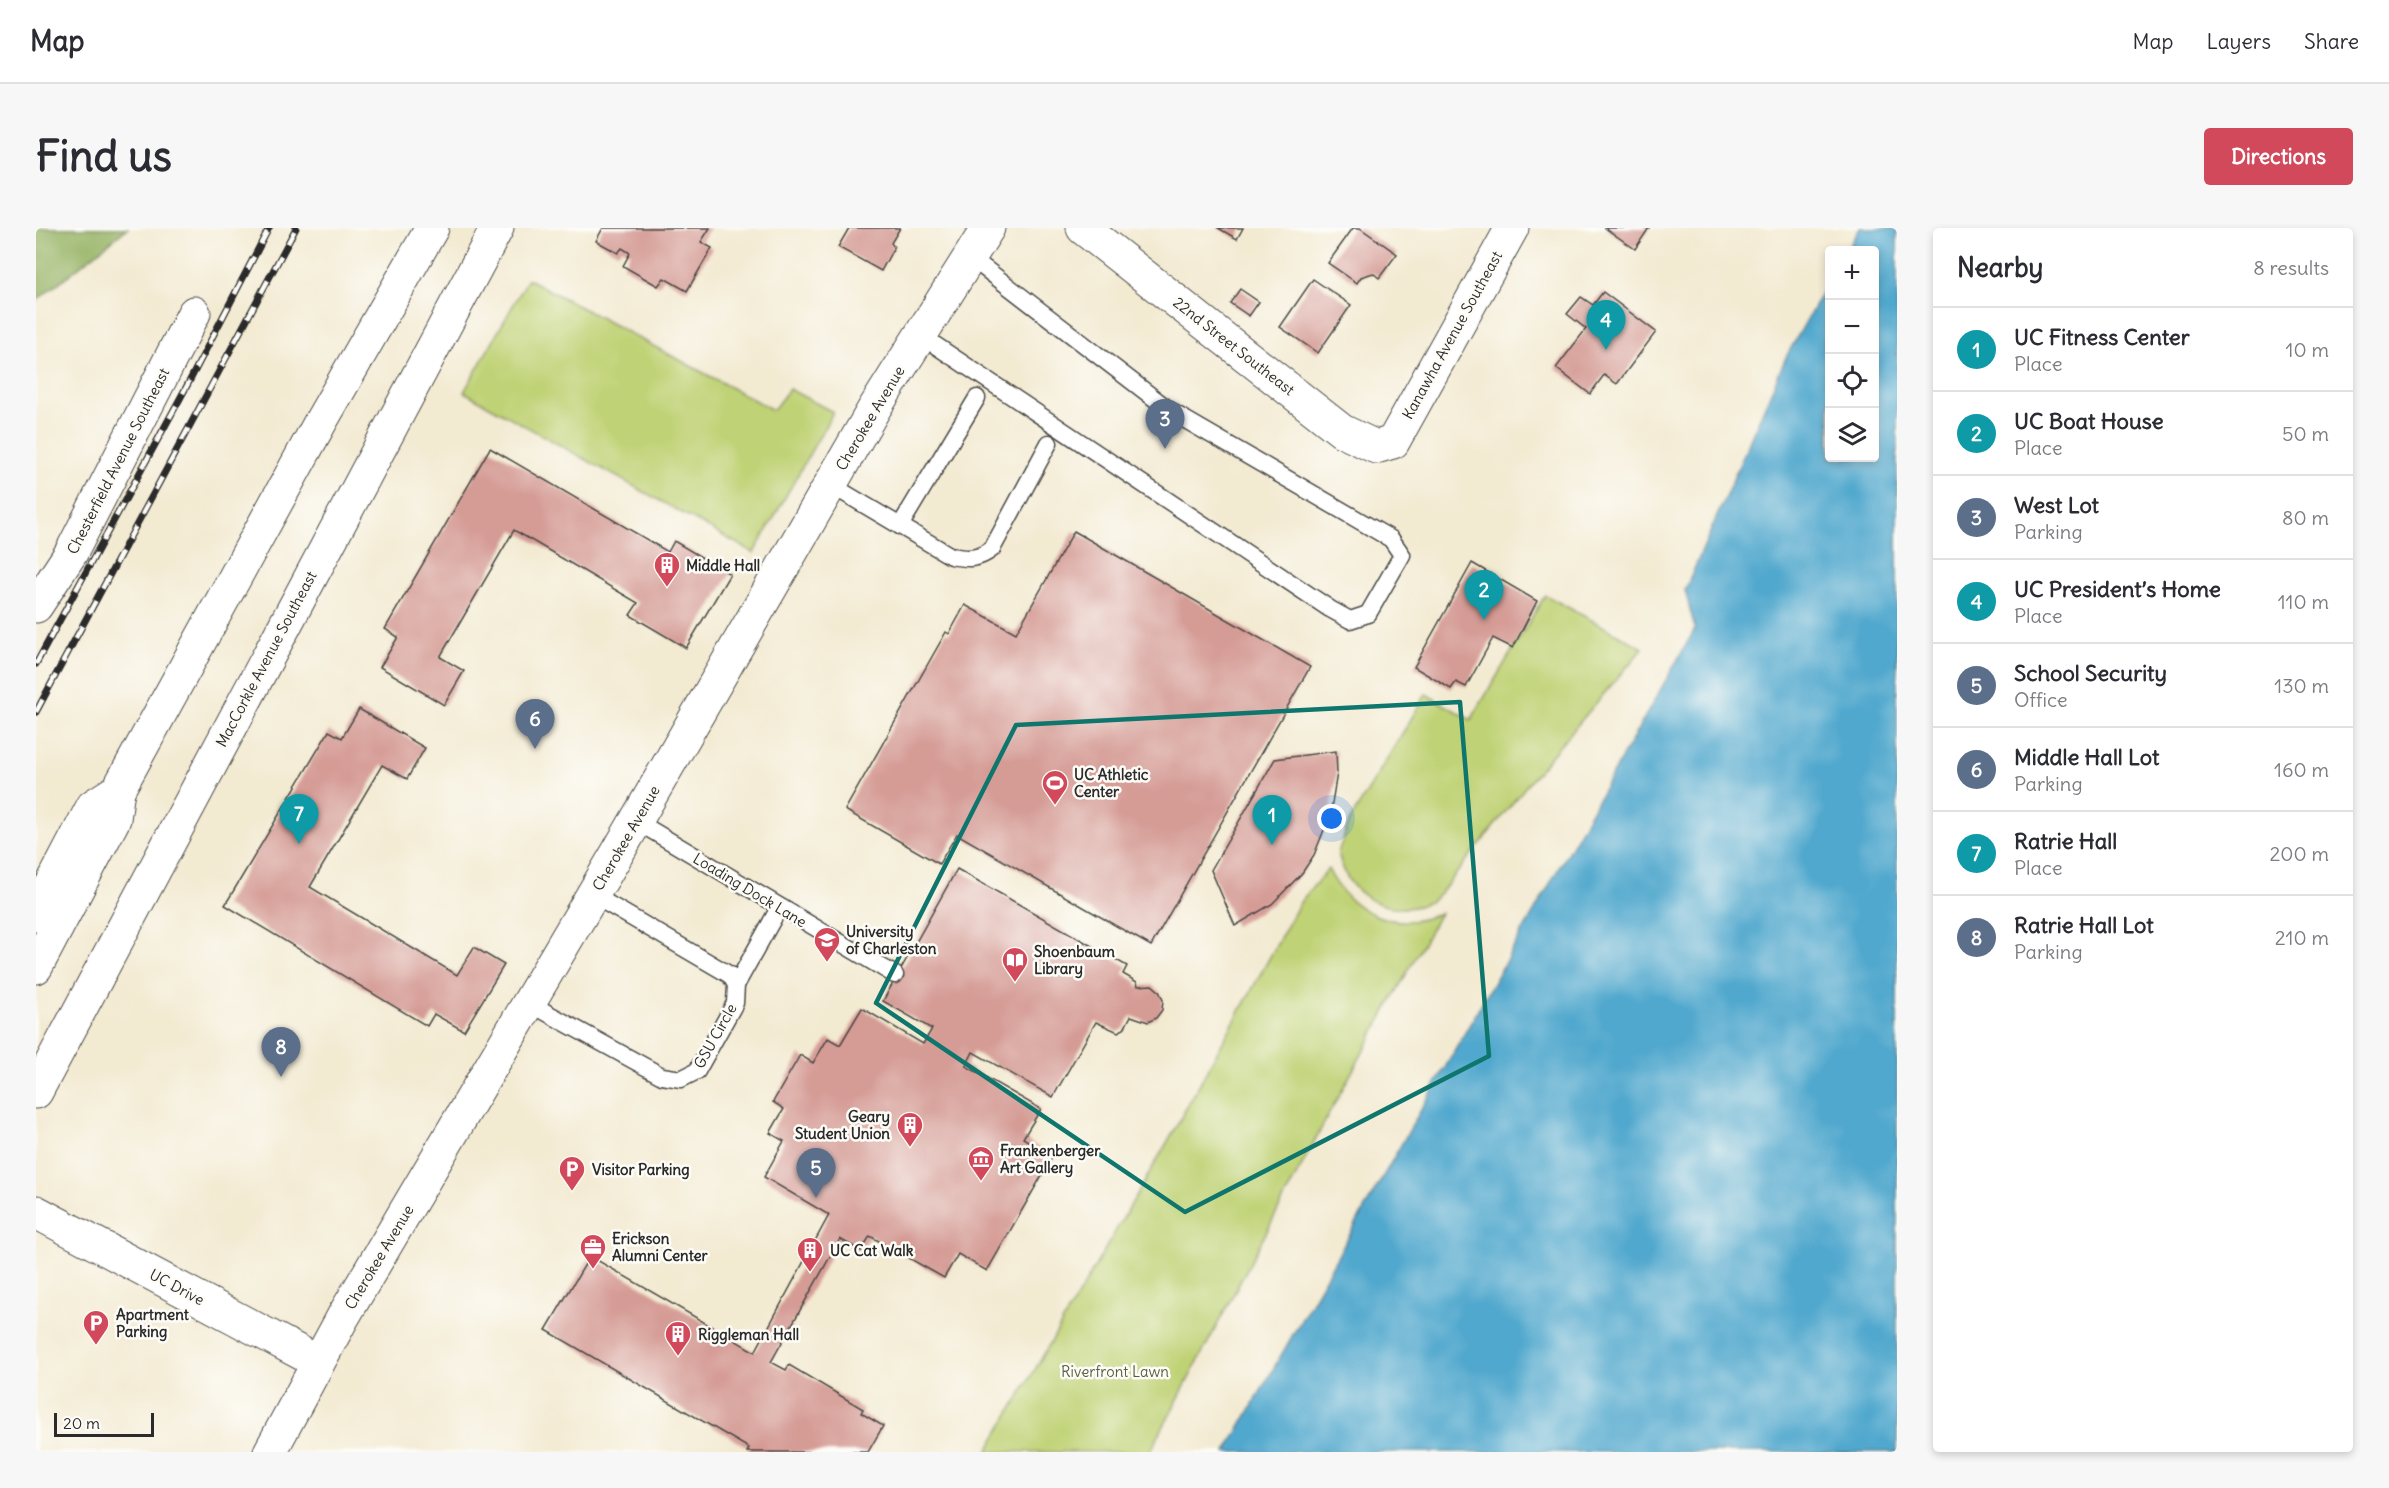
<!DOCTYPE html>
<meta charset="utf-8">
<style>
body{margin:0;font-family:Delius,sans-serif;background:#f7f7f7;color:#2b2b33}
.controls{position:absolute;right:18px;top:18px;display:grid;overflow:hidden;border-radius:6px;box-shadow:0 3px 9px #0003}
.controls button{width:54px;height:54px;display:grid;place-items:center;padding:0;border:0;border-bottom:2px solid #e1e1e2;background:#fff;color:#2b2b33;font:30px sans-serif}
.scale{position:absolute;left:18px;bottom:15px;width:100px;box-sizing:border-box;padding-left:6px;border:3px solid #2b2b2b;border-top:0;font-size:16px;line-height:21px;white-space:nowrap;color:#2b2b2b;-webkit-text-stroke:4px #fdfcf7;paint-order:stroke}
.you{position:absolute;left:1296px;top:591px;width:21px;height:21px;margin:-15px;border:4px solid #fff;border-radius:50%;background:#1a73e8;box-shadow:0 0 0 9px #1a73e833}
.badge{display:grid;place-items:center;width:39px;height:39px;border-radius:50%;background:#d1495b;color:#fff;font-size:20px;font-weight:700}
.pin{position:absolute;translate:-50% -50px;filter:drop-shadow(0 2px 3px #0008)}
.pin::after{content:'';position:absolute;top:32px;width:21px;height:18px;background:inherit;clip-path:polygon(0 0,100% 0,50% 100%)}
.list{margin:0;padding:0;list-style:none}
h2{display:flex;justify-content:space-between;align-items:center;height:78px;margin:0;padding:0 24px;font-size:26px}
h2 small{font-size:20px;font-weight:400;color:#7c7c81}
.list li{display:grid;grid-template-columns:39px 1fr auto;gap:18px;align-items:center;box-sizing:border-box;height:84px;padding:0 24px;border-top:2px solid #e1e1e2}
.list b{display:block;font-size:22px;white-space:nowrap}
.list p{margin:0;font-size:20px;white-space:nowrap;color:#7c7c81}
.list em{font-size:20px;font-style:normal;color:#7c7c81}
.icon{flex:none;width:33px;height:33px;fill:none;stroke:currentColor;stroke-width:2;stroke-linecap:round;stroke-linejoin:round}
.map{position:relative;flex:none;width:1861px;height:1224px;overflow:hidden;border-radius:6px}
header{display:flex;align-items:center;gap:36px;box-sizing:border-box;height:84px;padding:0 30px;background:#fff;border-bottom:2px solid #e1e1e2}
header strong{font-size:28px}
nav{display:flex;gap:33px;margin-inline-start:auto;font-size:21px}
.intro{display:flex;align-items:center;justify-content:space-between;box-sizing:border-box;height:144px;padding:0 36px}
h1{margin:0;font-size:42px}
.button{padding:15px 27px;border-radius:6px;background:#d1495b;color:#fff;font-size:21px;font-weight:700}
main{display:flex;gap:36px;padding:0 36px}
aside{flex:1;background:#fff;border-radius:6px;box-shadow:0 3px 9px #0003}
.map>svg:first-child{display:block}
.green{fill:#bfd275;stroke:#757e50;stroke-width:1.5}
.forest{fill:#97b466;stroke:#617048;stroke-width:1.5}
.water{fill:#51a8ce;stroke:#3e6a7c;stroke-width:1.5}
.building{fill:#d59b95}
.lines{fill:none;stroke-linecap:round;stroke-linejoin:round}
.service-casing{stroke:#494844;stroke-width:19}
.minor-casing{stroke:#494844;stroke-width:35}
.primary-casing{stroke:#494844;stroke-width:35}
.service{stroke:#fff;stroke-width:16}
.minor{stroke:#fff;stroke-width:33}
.primary{stroke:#fff;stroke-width:33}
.rail-casing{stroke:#2b2b2b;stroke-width:7}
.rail{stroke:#fdfcf7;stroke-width:4.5;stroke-dasharray:14;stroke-linecap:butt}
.marked{fill:none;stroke:#0f766e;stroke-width:4.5;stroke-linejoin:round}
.labels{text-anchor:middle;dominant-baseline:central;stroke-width:5;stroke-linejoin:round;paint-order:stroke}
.street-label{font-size:15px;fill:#2b2b2b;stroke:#fdfcf7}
.poi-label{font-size:15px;font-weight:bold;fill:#2b2b2b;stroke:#fdfcf7;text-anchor:start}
.park-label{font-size:15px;fill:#575d41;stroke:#fdfcf7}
</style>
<header>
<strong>Map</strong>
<nav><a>Map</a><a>Layers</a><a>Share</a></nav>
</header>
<div class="intro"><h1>Find us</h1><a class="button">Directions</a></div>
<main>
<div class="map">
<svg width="1861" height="1224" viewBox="0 0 1861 1224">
<rect width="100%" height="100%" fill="#fdfcf7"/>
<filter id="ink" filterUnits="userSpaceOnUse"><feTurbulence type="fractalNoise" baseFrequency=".0167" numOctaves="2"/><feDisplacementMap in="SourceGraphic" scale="12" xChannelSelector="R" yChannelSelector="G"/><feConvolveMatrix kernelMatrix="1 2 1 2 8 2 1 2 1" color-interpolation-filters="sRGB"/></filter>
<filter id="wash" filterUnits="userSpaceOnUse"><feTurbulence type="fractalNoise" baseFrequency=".008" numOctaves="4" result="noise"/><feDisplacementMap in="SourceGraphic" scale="24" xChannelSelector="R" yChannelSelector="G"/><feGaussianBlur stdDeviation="1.35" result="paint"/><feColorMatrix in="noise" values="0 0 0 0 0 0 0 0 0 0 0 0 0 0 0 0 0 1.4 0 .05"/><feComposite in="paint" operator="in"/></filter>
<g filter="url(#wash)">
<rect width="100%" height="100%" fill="#f3ead2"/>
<g class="green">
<polygon points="492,51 737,182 753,161 797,184 718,325 428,164"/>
<path d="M 1509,367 L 1607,420 L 1498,548 L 1404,666 C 1379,689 1336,682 1315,655 C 1308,646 1305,636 1302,625 L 1313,594 L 1390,466 L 1435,492 Z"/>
<path d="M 1292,641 C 1313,684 1359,706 1404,685 L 1295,882 L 1114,1224 L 951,1224 L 1132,913 L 1265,673 Z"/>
</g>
<polygon class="forest" points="0,0 92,0 0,73"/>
<polygon class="water" points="1824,0 1861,0 1861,1224 1190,1224 1659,401 1649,362 1750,129 1793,52 1794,230 1838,230 1838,22 1811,22"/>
<g id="blocks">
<g class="building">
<polygon points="567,0 674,0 665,14 676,20 651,63 628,50 622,58 587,38 594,25 586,20 582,25 560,13"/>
<polygon points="813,0 864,0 855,15 858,19 845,43 802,19"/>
<polygon points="1182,0 1207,0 1201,11"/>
<polygon points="1317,0 1324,0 1361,26 1343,50 1337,45 1325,49 1321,55 1292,35"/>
<polygon points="1569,0 1613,0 1599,21"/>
<polygon points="1277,51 1315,77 1282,125 1244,99"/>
<polygon points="1204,61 1223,74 1213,88 1194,75"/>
<polygon points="1567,64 1620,104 1581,156 1568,147 1554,166 1520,140 1550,101 1531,86 1545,69 1557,77"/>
<polygon points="454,220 632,324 638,313 694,346 650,420 594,387 602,375 478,302 404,429 428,443 408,477 344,439 362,409 349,401"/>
<polygon points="1038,303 1274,439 1115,718 921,606 903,636 809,582 910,404 913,406 929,377 980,405"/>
<polygon points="1436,335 1501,373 1477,420 1457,410 1430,459 1420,454 1415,461 1378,439"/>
<polygon points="323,481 389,520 371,551 346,537 274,659 421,747 438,719 468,737 428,803 398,786 391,798 189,677 293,503 306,510"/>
<polygon points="1300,523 1301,545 1294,587 1278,627 1266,645 1236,676 1199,698 1175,642 1239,531"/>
<polygon points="921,641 1091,738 1087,746 1101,754 1102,758 1116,757 1123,763 1127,772 1126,782 1120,790 1112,794 1095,788 1088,801 1082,804 1060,794 1017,869 937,824 930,838 1005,881 987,910 1017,928 951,1043 922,1026 908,1050 834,1008 825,1023 804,1011 735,1134 750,1142 753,1137 827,1181 825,1185 847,1198 832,1224 711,1224 713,1220 510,1102 554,1028 719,1124 793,987 728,949 748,913 734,905 748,881 737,874 764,827 777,835 792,810 804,817 826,780 887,816 896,801 847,773"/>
</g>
</g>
</g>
<g filter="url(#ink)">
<use href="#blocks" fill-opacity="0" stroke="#494844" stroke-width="1.5"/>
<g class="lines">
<g class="service-casing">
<g id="service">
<polyline points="884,107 1294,381 1314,392 1332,386 1366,327 1355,311 1136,184 934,29"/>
<path d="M 795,257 L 915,328 C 932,331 942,332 956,321 L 1013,215"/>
<polyline points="864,298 941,170"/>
<polyline points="600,593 859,747"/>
<polyline points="700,757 743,680"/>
<polyline points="493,775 626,848 645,851 661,843 699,775 700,757 694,747 557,667"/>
</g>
</g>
<g class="minor-casing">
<g id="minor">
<polyline points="1047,0 1306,203 1340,219 1357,214 1476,0"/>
<polyline points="0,378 35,325 158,85"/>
<polyline points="0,984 282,1134"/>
<polyline points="234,1224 307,1089 582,624 838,181 952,0"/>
</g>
</g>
<g class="primary-casing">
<g id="primary">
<polyline points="0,687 57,578 82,562 285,193 396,0"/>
<polyline points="0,739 78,591 82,562"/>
<polyline points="0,864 461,0"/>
</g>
</g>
<use href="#service" class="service"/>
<use href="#minor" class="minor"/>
<use href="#primary" class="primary"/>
<g class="rail-casing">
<g id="rail">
<polyline points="0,436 153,154 233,0"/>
<polyline points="0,484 260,0"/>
</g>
</g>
<use href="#rail" class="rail"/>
</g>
</g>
<path class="marked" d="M 1424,474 L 1453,828 L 1149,984 L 840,775 L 980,497 Z"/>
<defs>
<g id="building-pin" transform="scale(1.35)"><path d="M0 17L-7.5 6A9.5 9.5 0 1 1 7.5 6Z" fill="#d1495b" stroke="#fdfcf7"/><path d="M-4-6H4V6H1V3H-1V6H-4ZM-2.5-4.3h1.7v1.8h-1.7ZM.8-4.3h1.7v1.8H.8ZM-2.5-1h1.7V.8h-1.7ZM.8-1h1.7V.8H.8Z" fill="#fff"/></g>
<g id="stadium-pin" transform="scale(1.35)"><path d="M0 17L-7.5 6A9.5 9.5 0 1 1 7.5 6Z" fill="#d1495b" stroke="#fdfcf7"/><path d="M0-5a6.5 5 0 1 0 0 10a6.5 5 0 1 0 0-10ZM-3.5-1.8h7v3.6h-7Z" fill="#fff"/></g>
<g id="university-pin" transform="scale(1.35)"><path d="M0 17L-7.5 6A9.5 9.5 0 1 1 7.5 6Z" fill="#d1495b" stroke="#fdfcf7"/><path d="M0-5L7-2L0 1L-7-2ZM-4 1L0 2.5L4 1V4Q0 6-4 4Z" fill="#fff"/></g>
<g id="library-pin" transform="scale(1.35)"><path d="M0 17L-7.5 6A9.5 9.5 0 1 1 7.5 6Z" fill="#d1495b" stroke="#fdfcf7"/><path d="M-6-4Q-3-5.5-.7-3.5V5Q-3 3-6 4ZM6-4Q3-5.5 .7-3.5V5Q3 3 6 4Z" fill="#fff"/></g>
<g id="museum-pin" transform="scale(1.35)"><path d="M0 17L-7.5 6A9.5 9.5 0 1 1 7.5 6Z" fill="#d1495b" stroke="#fdfcf7"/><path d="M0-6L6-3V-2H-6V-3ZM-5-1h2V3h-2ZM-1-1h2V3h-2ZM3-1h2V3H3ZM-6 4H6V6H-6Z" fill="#fff"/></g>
<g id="parking-pin" transform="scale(1.35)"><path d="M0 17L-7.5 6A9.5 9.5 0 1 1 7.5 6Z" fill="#d1495b" stroke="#fdfcf7"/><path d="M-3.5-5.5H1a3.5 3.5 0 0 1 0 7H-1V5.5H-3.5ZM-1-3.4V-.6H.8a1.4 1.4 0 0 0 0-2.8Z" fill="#fff"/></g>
<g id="office-pin" transform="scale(1.35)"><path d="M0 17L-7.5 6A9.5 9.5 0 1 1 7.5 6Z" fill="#d1495b" stroke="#fdfcf7"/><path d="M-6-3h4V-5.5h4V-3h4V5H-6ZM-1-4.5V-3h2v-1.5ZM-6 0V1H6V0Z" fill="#fff"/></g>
</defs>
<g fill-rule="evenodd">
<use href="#building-pin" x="631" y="337"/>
<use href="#stadium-pin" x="1019" y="555"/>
<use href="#university-pin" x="791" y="712"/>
<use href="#library-pin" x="979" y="732"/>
<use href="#building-pin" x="874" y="897"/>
<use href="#museum-pin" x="945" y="931"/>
<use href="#parking-pin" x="536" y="941"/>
<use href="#office-pin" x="557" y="1019"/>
<use href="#building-pin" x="774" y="1022"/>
<use href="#parking-pin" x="60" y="1095"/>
<use href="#building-pin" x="642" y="1106"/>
</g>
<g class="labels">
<g class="street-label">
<text transform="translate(1416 107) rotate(-61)">Kanawha Avenue Southeast</text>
<text transform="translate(1198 118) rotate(38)">22nd Street Southeast</text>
<text transform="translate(834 190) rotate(-59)">Cherokee Avenue</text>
<text transform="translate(82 233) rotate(-63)">Chesterfield Avenue Southeast</text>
<text transform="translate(230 431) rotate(-62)">MacCorkle Avenue Southeast</text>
<text transform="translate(590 610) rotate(-60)">Cherokee Avenue</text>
<text transform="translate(714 662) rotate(31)">Loading Dock Lane</text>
<text transform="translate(679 808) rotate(-61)">GSU Circle</text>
<text transform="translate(343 1029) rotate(-59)">Cherokee Avenue</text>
<text transform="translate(141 1059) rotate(28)">UC Drive</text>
</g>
<g class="poi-label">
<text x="650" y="337">Middle Hall</text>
<text x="1038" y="546">UC Athletic<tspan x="1038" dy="17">Center</tspan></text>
<text x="810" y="703">University<tspan x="810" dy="17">of Charleston</tspan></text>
<text x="998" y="723">Shoenbaum<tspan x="998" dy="17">Library</tspan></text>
<text x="854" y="888" text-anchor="end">Geary<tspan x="854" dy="17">Student Union</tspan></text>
<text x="964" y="922">Frankenberger<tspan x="964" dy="17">Art Gallery</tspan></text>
<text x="556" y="941">Visitor Parking</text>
<text x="576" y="1010">Erickson<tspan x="576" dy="17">Alumni Center</tspan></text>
<text x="794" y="1022">UC Cat Walk</text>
<text x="80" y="1086">Apartment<tspan x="80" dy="17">Parking</tspan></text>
<text x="662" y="1106">Riggleman Hall</text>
</g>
<g class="park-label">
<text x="1079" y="1143">Riverfront Lawn</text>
</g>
</g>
</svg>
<div class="controls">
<button>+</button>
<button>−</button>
<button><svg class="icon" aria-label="locate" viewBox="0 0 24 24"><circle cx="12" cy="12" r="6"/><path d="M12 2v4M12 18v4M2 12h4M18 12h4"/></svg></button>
<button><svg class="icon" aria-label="layers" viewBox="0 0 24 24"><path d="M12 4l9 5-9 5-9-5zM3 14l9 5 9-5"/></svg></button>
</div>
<div class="scale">20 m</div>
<div class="you"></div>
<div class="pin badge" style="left:1236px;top:617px;background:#0f9aa8">1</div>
<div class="pin badge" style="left:1448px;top:392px;background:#0f9aa8">2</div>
<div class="pin badge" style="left:1129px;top:221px;background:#5c6f8a">3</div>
<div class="pin badge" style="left:1570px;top:122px;background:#0f9aa8">4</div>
<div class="pin badge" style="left:780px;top:970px;background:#5c6f8a">5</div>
<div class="pin badge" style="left:499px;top:521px;background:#5c6f8a">6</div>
<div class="pin badge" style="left:263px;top:616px;background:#0f9aa8">7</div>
<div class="pin badge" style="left:245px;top:849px;background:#5c6f8a">8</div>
</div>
<aside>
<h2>Nearby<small>8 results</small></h2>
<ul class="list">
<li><span class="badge" style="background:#0f9aa8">1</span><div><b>UC Fitness Center</b><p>Place</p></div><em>10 m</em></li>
<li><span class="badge" style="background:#0f9aa8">2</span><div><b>UC Boat House</b><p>Place</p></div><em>50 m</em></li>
<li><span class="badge" style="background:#5c6f8a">3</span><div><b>West Lot</b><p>Parking</p></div><em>80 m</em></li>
<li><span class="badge" style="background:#0f9aa8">4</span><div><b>UC President’s Home</b><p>Place</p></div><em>110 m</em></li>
<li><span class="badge" style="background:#5c6f8a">5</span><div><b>School Security</b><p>Office</p></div><em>130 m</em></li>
<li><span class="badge" style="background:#5c6f8a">6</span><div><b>Middle Hall Lot</b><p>Parking</p></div><em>160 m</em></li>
<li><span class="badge" style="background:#0f9aa8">7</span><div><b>Ratrie Hall</b><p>Place</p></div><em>200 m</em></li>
<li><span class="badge" style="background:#5c6f8a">8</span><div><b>Ratrie Hall Lot</b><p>Parking</p></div><em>210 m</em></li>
</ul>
</aside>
</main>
